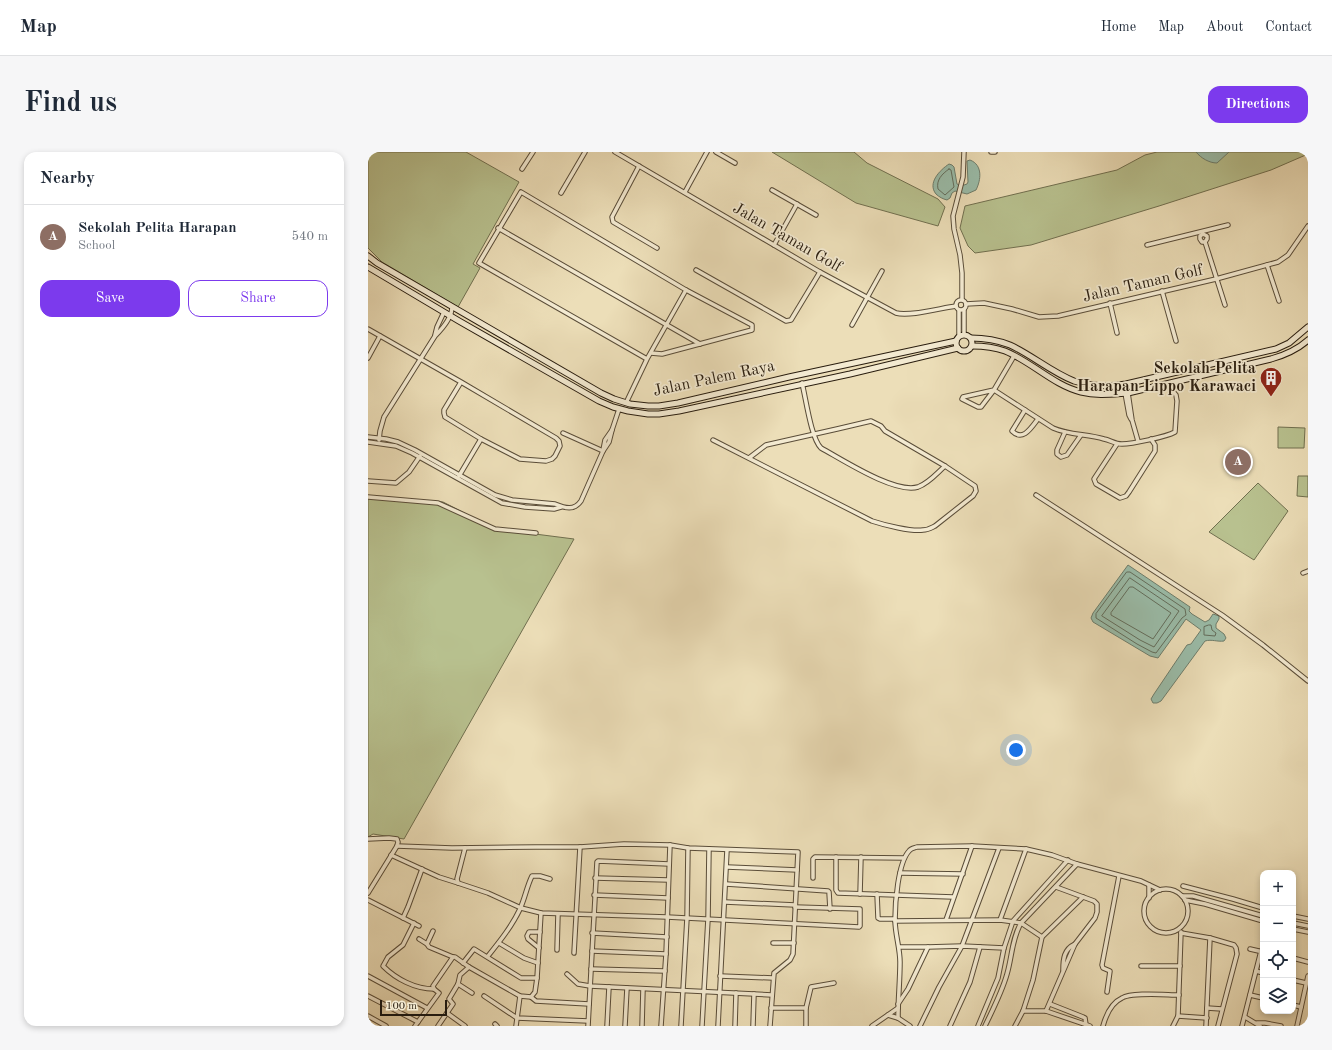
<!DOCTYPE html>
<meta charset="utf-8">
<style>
body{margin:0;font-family:"Old Standard TT",serif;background:#f6f6f7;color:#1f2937}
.controls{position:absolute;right:12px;bottom:12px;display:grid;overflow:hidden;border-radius:8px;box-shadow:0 2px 6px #0003}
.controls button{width:36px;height:36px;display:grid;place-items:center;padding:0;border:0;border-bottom:1px solid #e0e1e3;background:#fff;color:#1f2937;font:20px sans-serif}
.scale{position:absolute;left:12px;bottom:10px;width:67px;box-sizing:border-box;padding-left:4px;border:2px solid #291d0f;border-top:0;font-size:11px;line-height:14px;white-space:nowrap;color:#291d0f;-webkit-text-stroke:3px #f3ead1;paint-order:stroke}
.you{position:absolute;left:648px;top:598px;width:14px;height:14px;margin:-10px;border:3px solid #fff;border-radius:50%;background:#1a73e8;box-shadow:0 0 0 6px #1a73e833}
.badge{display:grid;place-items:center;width:26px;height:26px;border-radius:50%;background:#7c3aed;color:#fff;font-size:13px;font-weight:700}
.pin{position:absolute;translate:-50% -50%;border:2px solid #fff;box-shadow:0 1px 4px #0006}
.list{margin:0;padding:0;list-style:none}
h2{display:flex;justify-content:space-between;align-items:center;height:52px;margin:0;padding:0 16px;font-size:17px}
h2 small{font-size:13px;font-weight:400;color:#747a83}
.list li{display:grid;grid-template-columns:26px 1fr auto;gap:12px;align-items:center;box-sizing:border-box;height:64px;padding:0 16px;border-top:1px solid #e0e1e3}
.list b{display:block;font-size:15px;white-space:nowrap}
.list p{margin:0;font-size:13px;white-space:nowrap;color:#747a83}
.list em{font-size:13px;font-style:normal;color:#747a83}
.actions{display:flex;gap:8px;padding:12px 16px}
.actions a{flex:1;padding:9px 0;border:1px solid #7c3aed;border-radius:12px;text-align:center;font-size:14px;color:#7c3aed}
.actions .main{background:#7c3aed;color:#fff}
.icon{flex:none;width:22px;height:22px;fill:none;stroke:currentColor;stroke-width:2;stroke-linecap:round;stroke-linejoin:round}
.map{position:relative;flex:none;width:940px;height:874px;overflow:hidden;border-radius:12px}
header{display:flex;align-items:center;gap:24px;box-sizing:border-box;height:56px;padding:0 20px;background:#fff;border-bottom:1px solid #e0e1e3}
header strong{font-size:19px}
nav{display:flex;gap:22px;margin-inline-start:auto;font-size:14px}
.intro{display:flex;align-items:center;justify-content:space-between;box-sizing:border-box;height:96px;padding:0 24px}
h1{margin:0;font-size:28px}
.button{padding:10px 18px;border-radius:12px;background:#7c3aed;color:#fff;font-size:14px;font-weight:700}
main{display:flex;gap:24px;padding:0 24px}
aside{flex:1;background:#fff;border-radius:12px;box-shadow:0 2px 6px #0003}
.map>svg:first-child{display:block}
.green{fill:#b8c18f;stroke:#706f4f}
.water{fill:#9abdaa;stroke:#6d7d6c}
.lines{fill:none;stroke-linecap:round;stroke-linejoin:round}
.shore{stroke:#626d5c;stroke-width:1}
.street-casing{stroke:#5a4d39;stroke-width:5.5}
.secondary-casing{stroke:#291d0f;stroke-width:7}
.street{stroke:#f3ead1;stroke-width:3.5}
.secondary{stroke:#f3ead1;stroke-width:5}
.labels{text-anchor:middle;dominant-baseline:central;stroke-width:3.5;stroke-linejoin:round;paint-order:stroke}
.street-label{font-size:16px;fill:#291d0f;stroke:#f3ead1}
.poi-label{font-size:16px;font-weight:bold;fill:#291d0f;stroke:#f3ead1;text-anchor:end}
</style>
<header>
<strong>Map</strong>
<nav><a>Home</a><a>Map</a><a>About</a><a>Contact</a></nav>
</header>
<div class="intro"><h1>Find us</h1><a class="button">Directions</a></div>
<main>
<aside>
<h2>Nearby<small></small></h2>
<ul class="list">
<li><span class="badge" style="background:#8d6e63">A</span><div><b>Sekolah Pelita Harapan</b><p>School</p></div><em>540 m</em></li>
</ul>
<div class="actions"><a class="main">Save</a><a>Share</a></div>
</aside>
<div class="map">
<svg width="940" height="874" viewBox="0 0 940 874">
<rect width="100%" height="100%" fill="#ecdeb8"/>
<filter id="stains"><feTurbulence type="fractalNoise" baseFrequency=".005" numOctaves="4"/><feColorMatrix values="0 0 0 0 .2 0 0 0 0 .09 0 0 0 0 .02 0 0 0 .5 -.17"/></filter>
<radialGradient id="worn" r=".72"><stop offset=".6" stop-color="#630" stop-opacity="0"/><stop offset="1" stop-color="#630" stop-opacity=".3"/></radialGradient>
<g class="green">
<polygon points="0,0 98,0 151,30 105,112 112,116 90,155 14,110 0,96"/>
<polygon points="404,0 486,0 499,11 570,47 577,55 570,74 488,51"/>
<polygon points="789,0 940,0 940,2 903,18 791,54 663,93 607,101 600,94 592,76 597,54 749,18 777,3"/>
<polygon points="910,275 937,276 936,296 910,296"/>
<polygon points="930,324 940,324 940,345 929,344"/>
<polygon points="890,331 920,359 886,408 841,380"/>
<polygon points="0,344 75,350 128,377 206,387 36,687 5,682 0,685"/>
</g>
<g class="water">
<path d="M 828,0 L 861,0 L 849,11 C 841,11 833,6 828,0 Z"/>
<path d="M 602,8 C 615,13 613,28 608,38 L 599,42 L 587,39 L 584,41 L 582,46 L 579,48 C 575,47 571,45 568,42 C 559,31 572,18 581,12 L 584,13 L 586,15 L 589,32 L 593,34 L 599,32 L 600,30 L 599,9 Z"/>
<path d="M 760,413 L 822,455 L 821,459 L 824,462 L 837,470 L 841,468 L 845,462 L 851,464 L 851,467 L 848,472 L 848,476 L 856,482 L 858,486 L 856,489 C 849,490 844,487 837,489 L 793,549 L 789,551 L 785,551 L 783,547 L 786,542 L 819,493 L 823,492 L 833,478 L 818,467 L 790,506 L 782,504 L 725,470 L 723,466 L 725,461 Z"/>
</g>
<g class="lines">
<g class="shore">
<path d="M 581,17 L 583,18 L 586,35 L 577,43 L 570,37 C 568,28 574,22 581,17 Z"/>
<polygon points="759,420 762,420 817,457 818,463 814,466 788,501 784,500 769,492 728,466 728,462"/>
<polygon points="762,426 811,459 786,495 772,488 734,464"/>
<polygon points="762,435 765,435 803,461 785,487 743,463 743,461"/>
<polygon points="841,473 843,473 844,478 848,481 847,484 836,483 836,475"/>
</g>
<g class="street-casing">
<g id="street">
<path d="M 247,0 L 452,120 L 528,161 C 541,165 573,156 588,154"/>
<polyline points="348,0 367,11"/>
<polyline points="623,0 627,0"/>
<polyline points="271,14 244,65 245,70 289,96"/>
<polyline points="154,17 165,0"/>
<polyline points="404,38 448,63"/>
<polyline points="317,40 339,0"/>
<polyline points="193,41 217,0"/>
<polyline points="130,76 332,192"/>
<polyline points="834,80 835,82 832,84 832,87 834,90 837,90 839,87 839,84 835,82"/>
<polyline points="837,90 857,153"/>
<polyline points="406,93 429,52"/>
<polyline points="779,93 860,73"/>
<polyline points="899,113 911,149"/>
<polyline points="328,118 418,169 423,168 452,120"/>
<polyline points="794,139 808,189"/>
<polyline points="594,147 594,121 592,103 586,77 585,64 595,25 596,0"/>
<circle cx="593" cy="153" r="5"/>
<polyline points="742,151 749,181"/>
<polyline points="598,152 616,151 644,157 671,165 690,164 848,127 910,110 920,103 940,74"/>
<polyline points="591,158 591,184"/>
<polyline points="484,173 514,119"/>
<polyline points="0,177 93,230 188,286 191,289 192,294 187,304 184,307 178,309 152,307 113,287 77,265 76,261 76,258 93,230"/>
<polyline points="67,183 69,175 76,160"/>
<polyline points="596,183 596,157"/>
<polyline points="283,201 294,202 384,178 384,173 318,138"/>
<path d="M 646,204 L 626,238 L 613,255 L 610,255 L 594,247 L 595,245 L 626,238 L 685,276 C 701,283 719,282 736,287 C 742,288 747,292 754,292 C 764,292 798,285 807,280 L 809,249 L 808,243 L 799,232"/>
<polyline points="0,206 12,184"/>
<path d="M 434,231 C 438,247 443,286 453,296 C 475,308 527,342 550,335 C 561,331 569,321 577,314"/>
<polyline points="757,241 761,263 763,267"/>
<polyline points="760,241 764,268 770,289"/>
<polyline points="258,251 279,207 318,138 153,40 111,111 279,207"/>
<path d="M 657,258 L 644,279 C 655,290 663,276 670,267"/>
<polyline points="697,280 689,298 689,302 693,305 699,303 713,283"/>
<polyline points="195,281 235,299"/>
<path d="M 0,285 L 18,287 L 30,290 L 47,298 L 127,343 L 144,348 L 187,352 C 197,356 206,359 213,349 L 235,299 L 241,290 L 244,278"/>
<path d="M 11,288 L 12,279 L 16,265 L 67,184 C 74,177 84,165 84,155"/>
<path d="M 345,288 L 504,369 C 516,373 544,380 555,378 C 560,378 563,376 567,374 L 605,344 L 608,339 L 607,334 L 577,314 L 517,279 L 513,274 L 503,269 L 469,277 L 398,293 L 381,306"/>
<polyline points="0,290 28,294 44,301 134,351 157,355 186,357 193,355"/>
<polyline points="749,292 726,327 728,332 752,346 758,344 761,340 787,299 787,293 783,287"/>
<polyline points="235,298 237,288 244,278 251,257"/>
<polyline points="91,324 113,287"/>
<polyline points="0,329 28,331 41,320 52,304"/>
<polyline points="668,343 854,463 895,493 940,529"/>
<polyline points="0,345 70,351 127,377 168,381"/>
<polyline points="935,421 940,419"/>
<polyline points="0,687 21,686 29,687 30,690 29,694 0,741"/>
<polyline points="29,694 84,696 167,695 212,695 256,692 302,693 320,696 430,700 425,802 422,808 406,821 402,874"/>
<polyline points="97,696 89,727 90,731 120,741 153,756 173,761 299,765 491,775 492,774 492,757 427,755"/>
<polyline points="23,703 71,725 90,731"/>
<polyline points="468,705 468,738 470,741 585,745"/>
<polyline points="359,715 429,718"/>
<polyline points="532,721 595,722"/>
<polyline points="227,726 300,728"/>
<polyline points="445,726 445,707 447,705 536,706"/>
<polyline points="358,732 460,739 461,740 462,757"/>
<polyline points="781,733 781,746"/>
<polyline points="815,734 865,747 895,756"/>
<circle cx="798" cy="759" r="22"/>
<polyline points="492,742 493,705"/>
<polyline points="509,742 510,766 512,767 527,767"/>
<polyline points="226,743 300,746"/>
<polyline points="814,744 825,744 895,764"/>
<polyline points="0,748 51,774"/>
<polyline points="817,748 837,752 895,769"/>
<polyline points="357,750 427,753"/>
<polyline points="925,764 940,767"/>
<polyline points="35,766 40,755 54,717"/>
<polyline points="578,768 604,694"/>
<polyline points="632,768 658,697"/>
<polyline points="527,769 632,768 653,771 674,785"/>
<path d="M 46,771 L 35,793 L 20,805 L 15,814 C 28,827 47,837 66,837"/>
<polyline points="925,771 940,774"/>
<polyline points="925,777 940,780"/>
<polyline points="65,779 59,792 61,795 85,805 87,805 101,815 152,844 163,845 168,849 221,852"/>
<polyline points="224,781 299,785"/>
<polyline points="813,781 842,786 866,793 868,796 869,802 850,874"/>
<polyline points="51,787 59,792"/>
<polyline points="131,791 156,806 170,811"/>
<polyline points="405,791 426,791"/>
<polyline points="532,795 560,795 594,794 636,796"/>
<polyline points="171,796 160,787 159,784 161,780 172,780"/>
<polyline points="882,797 895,800"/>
<polyline points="189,798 190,762"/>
<polyline points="224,799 298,802"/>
<polyline points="206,801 212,695"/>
<path d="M 120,804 C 132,789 144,774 152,757 C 157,746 159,734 164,724 L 172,724 L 182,727"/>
<polyline points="925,806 940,810"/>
<polyline points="95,811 106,797 153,826 169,826"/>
<polyline points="773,814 812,814"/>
<polyline points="101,815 92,823 90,832 104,841"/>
<polyline points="223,817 297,819"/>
<path d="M 695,818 C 695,807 696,797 707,792"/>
<polyline points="888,819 895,821"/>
<polyline points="199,822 210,832 222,834 404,843"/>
<polyline points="0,824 59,856"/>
<polyline points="352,824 405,826"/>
<polyline points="925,828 938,831"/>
<polyline points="739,840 742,819 735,816 734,813 751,724"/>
<polyline points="882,843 895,846"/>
<polyline points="0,844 50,870"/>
<polyline points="116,844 149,866 220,869"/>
<polyline points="163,845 167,840 169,826 173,761"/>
<polyline points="530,852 540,837 560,795"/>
<polyline points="682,852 715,865 717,866 718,873"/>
<polyline points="925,853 933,855"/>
<polyline points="403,856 438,856"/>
<polyline points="839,856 854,857"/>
<polyline points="655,859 678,859 722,874"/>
<polyline points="678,859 707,792 727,766 729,760 729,752 726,749 688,735"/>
<polyline points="79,861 97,874"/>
<polyline points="520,863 530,866 542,874"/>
<polyline points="0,864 18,874"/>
<polyline points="810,864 839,866"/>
<polyline points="877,865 892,874"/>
<path d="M 530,866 C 530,847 532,829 532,810 C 532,796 527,782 527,768 C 527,751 530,711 541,699 C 543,696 546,696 549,695 L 604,694 L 658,697 L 684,703 L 709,712"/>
<polyline points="889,871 897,871 913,874"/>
<polyline points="127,872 129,874"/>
<polyline points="47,874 71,841 66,837 65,834 85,805"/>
<polyline points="70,874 85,852 81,847 90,832"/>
<polyline points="148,874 152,844"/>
<polyline points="220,874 229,710 230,709 301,712"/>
<polyline points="239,874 241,835"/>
<polyline points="257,874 259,836"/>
<polyline points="274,874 275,837"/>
<polyline points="293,874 298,802 302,693"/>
<polyline points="313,874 319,766 320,696"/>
<polyline points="334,874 340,767 341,697"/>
<polyline points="350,874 359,698"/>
<polyline points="367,874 368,841"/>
<polyline points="385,874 386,842"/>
<polyline points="438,874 438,856 443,835 466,831"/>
<polyline points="504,874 530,856"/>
<polyline points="552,874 571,835 594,794 631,696"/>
<polyline points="582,874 602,830 612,795"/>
<polyline points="610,874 630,826 636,796 645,769 700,708"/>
<path d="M 617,874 C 625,857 634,840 639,822 C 644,805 644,786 653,771 L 709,712 L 773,729 L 792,738"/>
<polyline points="647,874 655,859 665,828 674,785 715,745"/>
<path d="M 735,874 C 738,863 743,851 754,846 C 764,840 798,843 811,843"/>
<polyline points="805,874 810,864 813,780"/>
<polyline points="838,874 842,786"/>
<polyline points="874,874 893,799"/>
<polyline points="929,874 940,824"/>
</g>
</g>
<g class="secondary-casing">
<g id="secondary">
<polyline points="0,104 9,111 233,241 246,247 262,252 280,254 291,254 310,251 421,225 588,189"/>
<polyline points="0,115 91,169 231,249 245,255 260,259 280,262 291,262 311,259 482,222 590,196"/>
<circle cx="596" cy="191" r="8"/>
<path d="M 603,186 C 616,186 629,188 642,193 C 664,203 683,220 706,229 C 723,234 740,235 758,232 L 908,197 L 921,191 L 940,175"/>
<path d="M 604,194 C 615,194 626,195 637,199 C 664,210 685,233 713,240 C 729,244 744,242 760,241 L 903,207 C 917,203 929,198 940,188"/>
</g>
</g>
<use href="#street" class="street"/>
<use href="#secondary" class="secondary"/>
</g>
<defs>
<g id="building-pin" transform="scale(1.15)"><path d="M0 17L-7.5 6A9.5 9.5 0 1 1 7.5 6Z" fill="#8f2418" stroke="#f3ead1"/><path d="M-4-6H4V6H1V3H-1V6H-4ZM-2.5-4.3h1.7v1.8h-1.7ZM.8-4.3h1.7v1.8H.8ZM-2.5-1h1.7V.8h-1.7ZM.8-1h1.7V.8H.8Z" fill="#fff"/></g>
</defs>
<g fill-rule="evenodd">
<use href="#building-pin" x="903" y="226"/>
</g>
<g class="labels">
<g class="street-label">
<text transform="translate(419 86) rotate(30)">Jalan Taman Golf</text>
<text transform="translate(775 132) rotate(-13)">Jalan Taman Golf</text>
<text transform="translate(346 227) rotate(-12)">Jalan Palem Raya</text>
</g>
<g class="poi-label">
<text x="888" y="217">Sekolah Pelita<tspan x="888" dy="18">Harapan Lippo Karawaci</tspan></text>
</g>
</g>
<rect width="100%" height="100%" filter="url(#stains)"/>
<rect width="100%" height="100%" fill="url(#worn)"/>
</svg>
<div class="controls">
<button>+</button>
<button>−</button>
<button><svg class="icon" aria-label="locate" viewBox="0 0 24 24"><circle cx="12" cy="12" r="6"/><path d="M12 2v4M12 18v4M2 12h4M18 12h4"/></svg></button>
<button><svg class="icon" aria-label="layers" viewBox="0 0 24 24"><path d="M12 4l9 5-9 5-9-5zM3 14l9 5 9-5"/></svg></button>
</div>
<div class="scale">100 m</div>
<div class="you"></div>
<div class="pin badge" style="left:870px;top:310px;background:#8d6e63">A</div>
</div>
</main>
